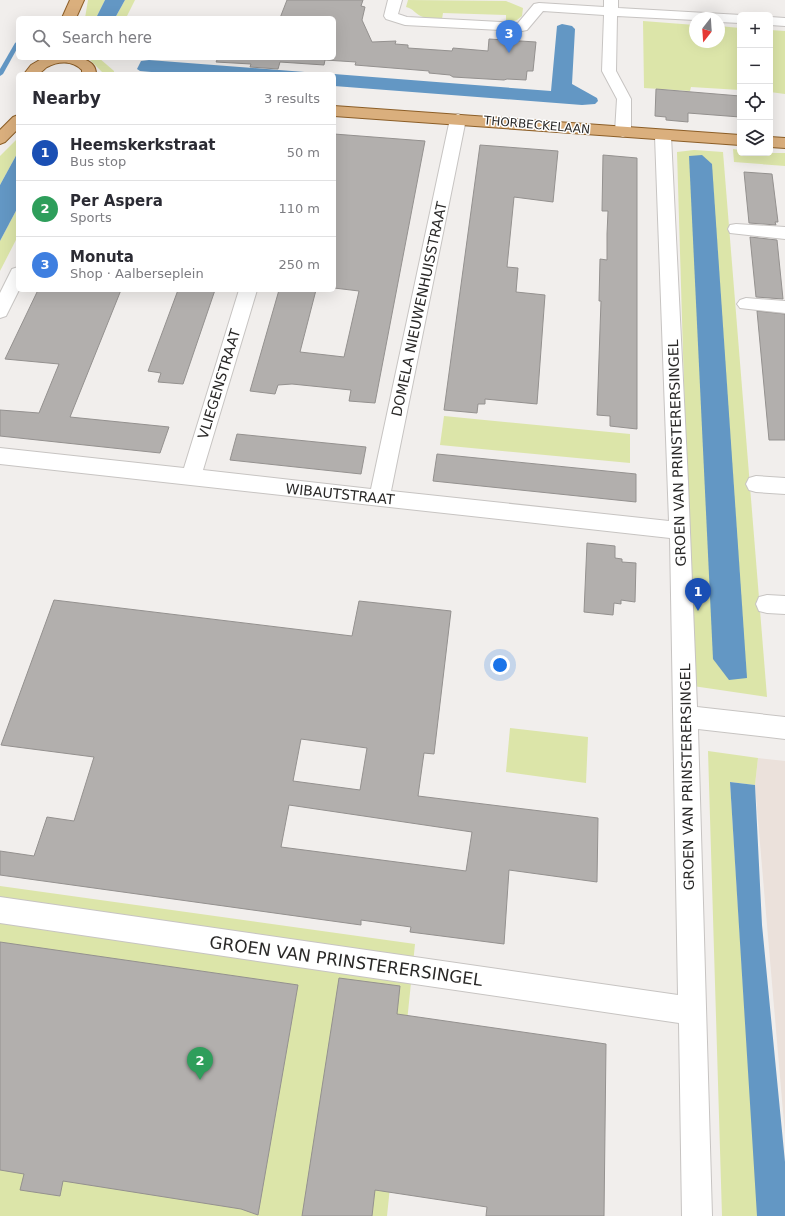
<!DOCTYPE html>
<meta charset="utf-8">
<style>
body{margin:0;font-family:"DejaVu Sans",sans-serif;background:#f2f2f3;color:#2b2b33}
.controls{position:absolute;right:12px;top:12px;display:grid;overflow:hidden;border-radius:6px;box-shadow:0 4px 16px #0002}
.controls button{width:36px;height:36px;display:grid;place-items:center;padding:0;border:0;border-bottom:1px solid #e1e1e2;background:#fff;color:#2b2b33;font:20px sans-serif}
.compass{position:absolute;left:689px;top:12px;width:36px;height:36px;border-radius:50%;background:#fff;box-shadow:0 4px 16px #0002;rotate:197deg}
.you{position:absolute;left:500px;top:665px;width:14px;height:14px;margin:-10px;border:3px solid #fff;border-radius:50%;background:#1a73e8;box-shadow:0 0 0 6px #1a73e833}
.badge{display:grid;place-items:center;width:26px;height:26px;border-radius:50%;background:#347410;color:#fff;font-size:13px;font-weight:700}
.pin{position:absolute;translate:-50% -33px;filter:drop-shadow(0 1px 2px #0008)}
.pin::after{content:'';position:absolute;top:21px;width:14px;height:12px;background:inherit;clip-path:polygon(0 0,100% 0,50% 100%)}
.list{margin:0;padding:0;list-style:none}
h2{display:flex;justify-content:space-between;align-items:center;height:52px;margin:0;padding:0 16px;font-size:17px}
h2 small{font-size:13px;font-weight:400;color:#7c7c81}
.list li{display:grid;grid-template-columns:26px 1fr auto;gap:12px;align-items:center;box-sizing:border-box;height:56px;padding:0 16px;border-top:1px solid #e1e1e2}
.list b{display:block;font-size:15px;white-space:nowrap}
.list p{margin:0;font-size:13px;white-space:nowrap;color:#7c7c81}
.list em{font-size:13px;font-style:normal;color:#7c7c81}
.icon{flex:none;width:22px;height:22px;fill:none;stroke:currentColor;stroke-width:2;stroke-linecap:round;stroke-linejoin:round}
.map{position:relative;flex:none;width:785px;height:1216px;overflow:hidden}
.search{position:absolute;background:#fff;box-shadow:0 4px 16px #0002;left:16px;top:16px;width:320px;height:44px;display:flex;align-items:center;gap:10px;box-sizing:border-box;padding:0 14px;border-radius:6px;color:#7c7c81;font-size:15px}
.panel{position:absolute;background:#fff;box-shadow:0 4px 16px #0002;left:16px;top:72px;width:320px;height:220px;border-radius:6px}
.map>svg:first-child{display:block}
.built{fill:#ebe1db}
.green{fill:#dce5a9}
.water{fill:#6397c4}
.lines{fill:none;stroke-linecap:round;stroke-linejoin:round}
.stream{fill:#6397c4;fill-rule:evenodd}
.building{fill:#b2afad;stroke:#94918f;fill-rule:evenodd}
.minor-casing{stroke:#c7c4c2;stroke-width:2}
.major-casing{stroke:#8c5e27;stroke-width:2}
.minor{fill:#fff;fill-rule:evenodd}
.major{fill:#daaf7d;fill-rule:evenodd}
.labels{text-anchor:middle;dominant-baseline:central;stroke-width:3;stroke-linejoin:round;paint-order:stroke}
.far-street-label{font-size:12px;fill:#2a2928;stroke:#fff}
.street-label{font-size:14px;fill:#2a2928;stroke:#fff}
.near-street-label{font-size:17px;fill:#2a2928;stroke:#fff}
</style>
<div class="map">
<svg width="785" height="1216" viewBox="0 0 785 1216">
<rect width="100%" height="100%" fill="#f1eeec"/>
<polygon class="built" points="758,758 785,761 785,1135 755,785"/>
<g class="green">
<polygon points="88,0 105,0 96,18 85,18"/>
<polygon points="125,0 135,0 126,18 115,18"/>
<path d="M 408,0 L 506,1 L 523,8 L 522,16 L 517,20 L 506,23 L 506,15 L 443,13 L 442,19 C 436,19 428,20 423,17 C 416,15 413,8 406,7 Z"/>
<polygon points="643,21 695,25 695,42 719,42 719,26 740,28 740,90 691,87 690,91 644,88"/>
<polygon points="770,30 785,31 785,94 770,92"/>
<polygon points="88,58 99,58 114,71 114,74 102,72"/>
<polygon points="18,138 18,152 0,185 0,156"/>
<polygon points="733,149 740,150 740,153 785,153 785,166 734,162"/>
<polygon points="694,150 723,152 767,697 693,686 677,152"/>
<polygon points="18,207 18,236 0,271 0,241"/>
<polygon points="444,416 630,434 630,463 440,445"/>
<polygon points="510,728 588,737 586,783 506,772"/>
<polygon points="708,751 758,758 755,785 730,782 758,1216 722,1216"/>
<polygon points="0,886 415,944 387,1216 0,1216"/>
</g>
<g class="water">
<polygon points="105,0 125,0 115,18 96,18"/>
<polygon points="562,24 572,26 575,29 572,84 597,98 598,101 595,104 582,105 334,86 334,74 551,91 557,26"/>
<polygon points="149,60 330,74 174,74 140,71 137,69 141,61"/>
<polygon points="18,152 18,207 0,241 0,185"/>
<polygon points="702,155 712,164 747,678 729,680 713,659 689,156"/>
<polygon points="730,782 755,785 762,925 785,1162 785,1216 757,1216"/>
</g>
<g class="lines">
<polygon class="stream" points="18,41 18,47 3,74 0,76 0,69 15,43"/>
</g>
<g class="building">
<polygon points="287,0 363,0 361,6 365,7 362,20 372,42 396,41 395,44 408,45 408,48 452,51 453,48 488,51 489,39 536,42 533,71 527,71 526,80 507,79 504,80 453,77 450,75 429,73 429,71 355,65 356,62 325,60 324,65 280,62 278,69 250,67 251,64 216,62 218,58 334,58 334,18 280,18"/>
<polygon points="656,89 740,96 740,117 688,113 688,122 666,120 666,117 655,116"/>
<polygon points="334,134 425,141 375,403 349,401 351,390 292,384 278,385 275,394 250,391 279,290 316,290 300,352 344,357 359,291 334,288"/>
<polygon points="480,145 558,151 553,202 514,197 507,267 518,268 516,292 545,295 537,404 485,399 485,404 478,404 477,413 444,410"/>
<polygon points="603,155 637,158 637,429 610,426 610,416 597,415 601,301 599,301 600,259 607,260 607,234 608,211 602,211"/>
<polygon points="744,172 772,174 778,222 775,222 776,225 749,223"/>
<polygon points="750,237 777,240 783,299 756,297"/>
<polygon points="38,290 121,290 70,417 169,427 160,453 0,436 0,410 39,413 59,364 5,359"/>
<polygon points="178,290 215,290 183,384 158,382 161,373 148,371"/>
<polygon points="757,311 785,314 785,440 769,440"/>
<polygon points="237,434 366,447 361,474 230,460"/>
<polygon points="437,454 636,474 636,502 433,481"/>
<polygon points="587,543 615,546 615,558 622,559 622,562 636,563 635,602 621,600 621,604 614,603 613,615 584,612"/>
<path d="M 54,600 L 352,636 L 359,601 L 451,611 L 434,754 L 424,753 L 418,796 L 598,818 L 597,882 L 509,870 L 504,944 L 410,932 L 411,927 L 361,920 L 361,925 L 0,875 L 0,851 L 34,856 L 47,817 L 74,821 L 94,757 L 1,745 ZM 301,739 L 367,748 L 360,790 L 293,781 ZM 289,805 L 472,832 L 466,871 L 281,847 Z"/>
<polygon points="0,942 298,985 258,1215 241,1209 63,1181 60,1196 20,1190 24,1174 0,1170"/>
<polygon points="339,978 400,986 397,1014 606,1044 604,1216 486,1216 487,1207 375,1190 372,1216 302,1216"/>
</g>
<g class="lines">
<g class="minor-casing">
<g id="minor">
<polygon points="388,0 402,0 398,14 407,17 518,23 534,4 539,3 604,7 604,0 618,0 618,8 741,15 740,23 719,22 719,18 695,18 695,20 617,16 616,71 631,99 631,132 628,135 623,137 618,135 615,132 617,99 602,71 604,15 543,11 527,30 522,31 405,25 386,19 384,16"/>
<polygon points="770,17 785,18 785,26 770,25"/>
<polygon points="458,114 463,116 466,119 391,491 669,521 655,136 658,133 663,131 668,133 671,136 688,482 697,707 785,717 785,739 698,729 712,1216 682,1216 679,1023 0,923 0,897 678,995 670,538 0,464 0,448 184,468 239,290 257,290 203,470 371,489 450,119 453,116"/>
<polygon points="736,224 785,227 785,239 730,233 728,229 730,225"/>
<polygon points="18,267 19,290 6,316 0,318 0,293 12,269"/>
<polygon points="746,298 785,301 785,313 740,308 737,304 740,300"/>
<polygon points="756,476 785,478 785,494 756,492 749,490 746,484 749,478"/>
<polygon points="767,595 785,596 785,614 767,613 759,611 756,604 759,597"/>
</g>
</g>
<g class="major-casing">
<g id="major">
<polygon points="70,0 84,0 76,18 62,18"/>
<path d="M 43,58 C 59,58 96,52 96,74 L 82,74 L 82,70 C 72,60 58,61 47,67 C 44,69 42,72 39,73 C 36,75 28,74 24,74 L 31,65 Z"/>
<polygon points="334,106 740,135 740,145 334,116"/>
<polygon points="18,115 18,129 5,142 0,144 0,130 13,117"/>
<polygon points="770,137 785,138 785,148 770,147"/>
</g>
</g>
<use href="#minor" class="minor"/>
<use href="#major" class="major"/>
</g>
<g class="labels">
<g class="far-street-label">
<text transform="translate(537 125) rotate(5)">THORBECKELAAN</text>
</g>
<g class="street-label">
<text transform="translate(419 309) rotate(-78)">DOMELA NIEUWENHUISSTRAAT</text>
<text transform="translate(219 384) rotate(-73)">VLIEGENSTRAAT</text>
<text transform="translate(677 453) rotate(-92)">GROEN VAN PRINSTERERSINGEL</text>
<text transform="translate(340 494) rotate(6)">WIBAUTSTRAAT</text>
<text transform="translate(687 777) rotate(-91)">GROEN VAN PRINSTERERSINGEL</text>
</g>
<g class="near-street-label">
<text transform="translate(346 961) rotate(8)">GROEN VAN PRINSTERERSINGEL</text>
</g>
</g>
</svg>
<div class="controls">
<button>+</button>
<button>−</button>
<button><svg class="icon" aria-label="locate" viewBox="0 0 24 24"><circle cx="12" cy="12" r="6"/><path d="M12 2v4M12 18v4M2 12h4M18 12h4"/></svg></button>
<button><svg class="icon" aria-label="layers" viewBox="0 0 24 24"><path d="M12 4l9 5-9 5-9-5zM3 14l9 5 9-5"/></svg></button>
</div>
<svg class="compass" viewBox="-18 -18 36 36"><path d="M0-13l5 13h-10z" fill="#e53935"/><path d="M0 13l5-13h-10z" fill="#7c7c81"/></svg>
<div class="you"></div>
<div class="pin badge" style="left:698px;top:611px;background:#1a4fb4">1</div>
<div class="pin badge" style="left:200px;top:1080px;background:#2e9e5b">2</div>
<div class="pin badge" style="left:509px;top:53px;background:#3f7fe0">3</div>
<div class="search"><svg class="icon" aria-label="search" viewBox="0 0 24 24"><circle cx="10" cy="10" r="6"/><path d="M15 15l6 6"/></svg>Search here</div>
<section class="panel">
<h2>Nearby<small>3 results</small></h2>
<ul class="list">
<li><span class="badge" style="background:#1a4fb4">1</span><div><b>Heemskerkstraat</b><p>Bus stop</p></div><em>50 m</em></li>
<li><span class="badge" style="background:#2e9e5b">2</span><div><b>Per Aspera</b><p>Sports</p></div><em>110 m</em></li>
<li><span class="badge" style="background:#3f7fe0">3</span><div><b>Monuta</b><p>Shop · Aalberseplein</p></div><em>250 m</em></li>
</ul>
</section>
</div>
